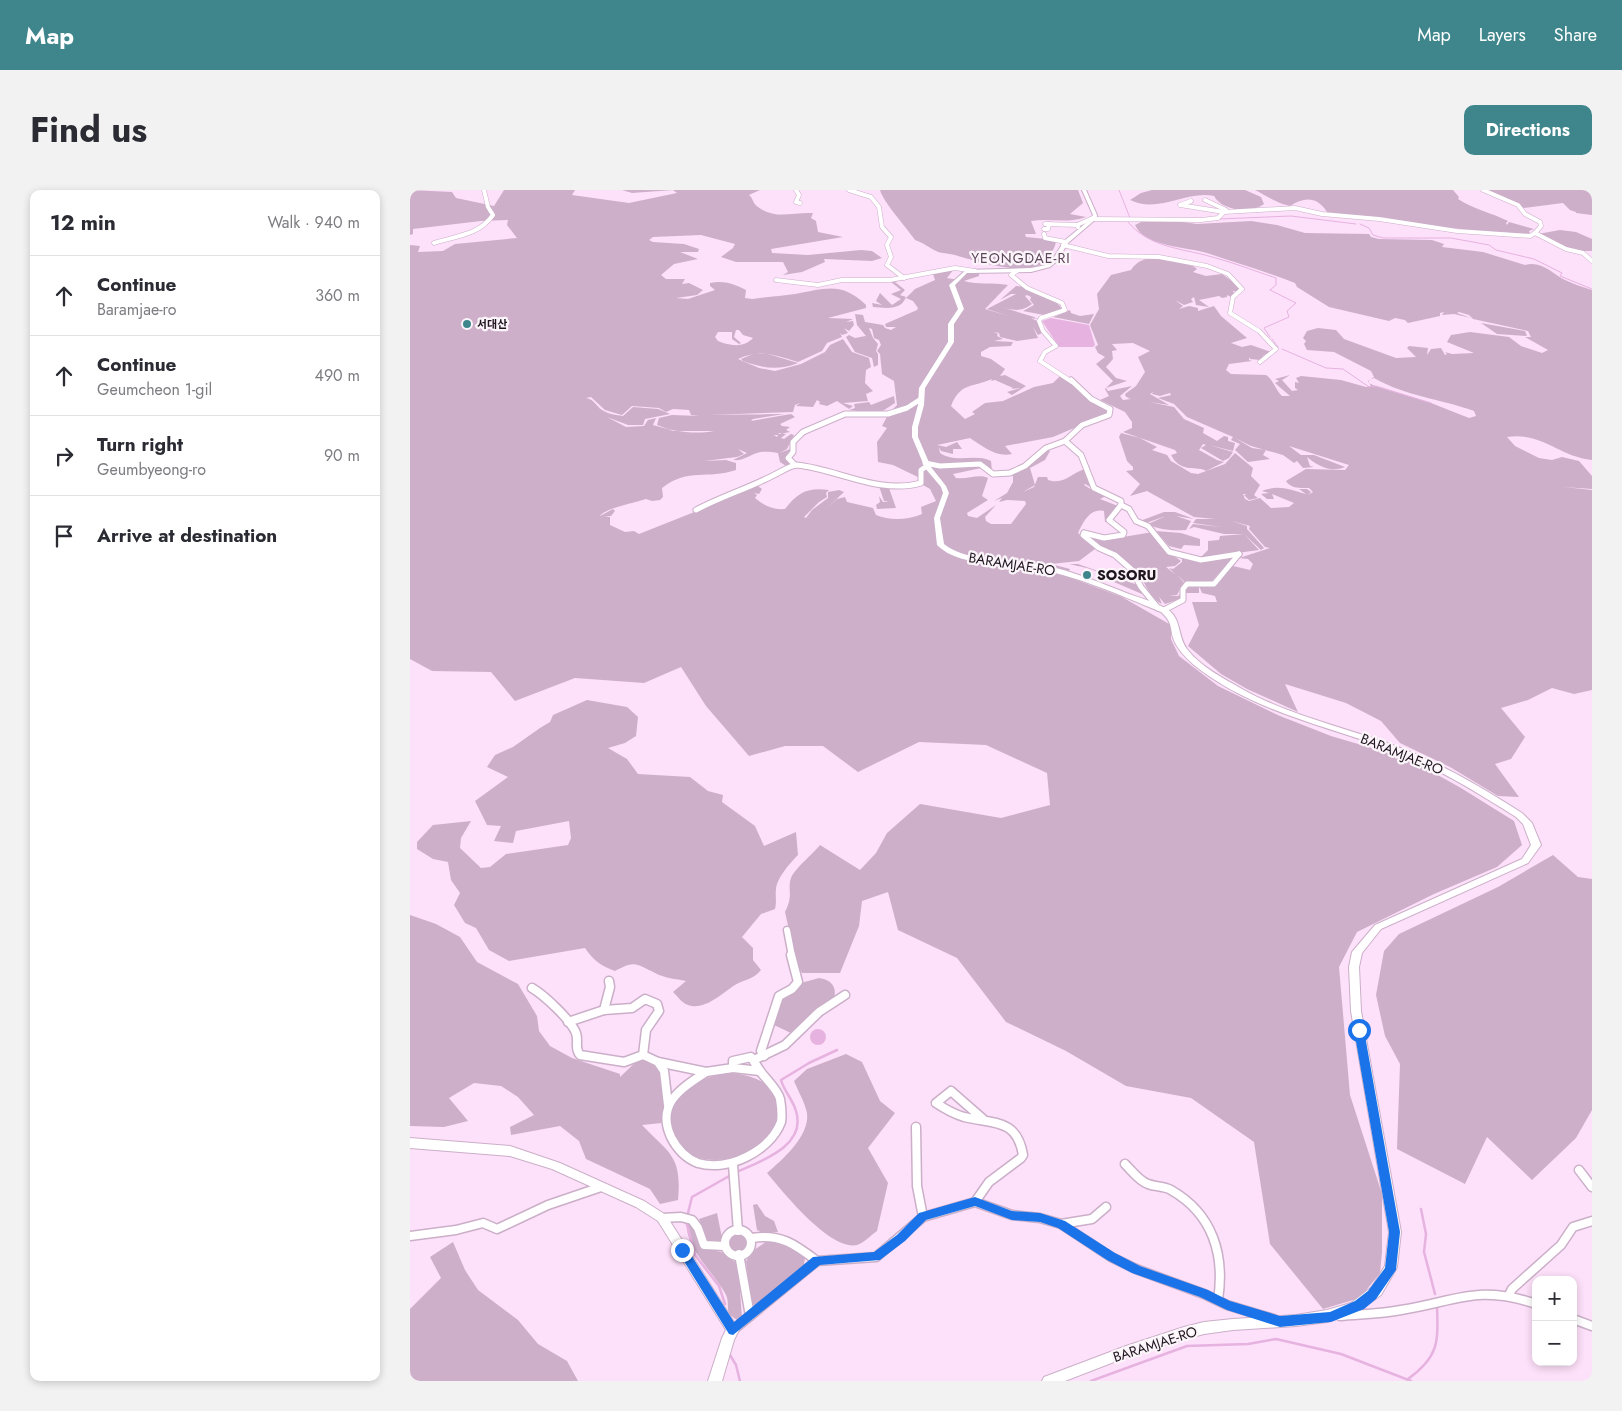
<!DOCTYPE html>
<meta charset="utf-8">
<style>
body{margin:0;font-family:Jost,"Noto Sans KR",sans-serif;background:#f2f2f3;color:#2b2b33}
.controls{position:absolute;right:15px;bottom:15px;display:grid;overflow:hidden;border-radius:10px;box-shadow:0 2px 8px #0003}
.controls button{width:45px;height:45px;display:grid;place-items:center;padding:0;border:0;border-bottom:1px solid #e1e1e2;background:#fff;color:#2b2b33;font:25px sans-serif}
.stop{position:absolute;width:15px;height:15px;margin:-11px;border:4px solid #1a73e8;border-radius:50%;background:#fff}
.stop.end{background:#1a73e8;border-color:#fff;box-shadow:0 1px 5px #0008}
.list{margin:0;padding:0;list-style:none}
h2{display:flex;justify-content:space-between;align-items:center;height:65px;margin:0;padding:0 20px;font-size:21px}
h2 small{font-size:16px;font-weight:400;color:#7c7c81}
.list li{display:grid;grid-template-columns:32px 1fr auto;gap:15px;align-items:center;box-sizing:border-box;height:80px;padding:0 20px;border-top:1px solid #e1e1e2}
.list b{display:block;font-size:19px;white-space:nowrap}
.list p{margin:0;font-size:16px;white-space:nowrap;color:#7c7c81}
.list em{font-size:16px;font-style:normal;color:#7c7c81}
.icon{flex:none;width:28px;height:28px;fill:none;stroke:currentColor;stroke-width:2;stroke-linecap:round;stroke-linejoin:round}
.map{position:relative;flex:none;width:1182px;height:1191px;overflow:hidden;border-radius:10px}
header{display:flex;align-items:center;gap:30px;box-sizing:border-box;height:70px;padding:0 25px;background:#3f868c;color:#fff}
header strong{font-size:24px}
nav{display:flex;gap:28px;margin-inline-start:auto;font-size:18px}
.intro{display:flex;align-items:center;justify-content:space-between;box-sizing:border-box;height:120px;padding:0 30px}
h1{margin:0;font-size:35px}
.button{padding:12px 22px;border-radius:10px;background:#3f868c;color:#fff;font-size:18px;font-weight:700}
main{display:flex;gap:30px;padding:0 30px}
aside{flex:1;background:#fff;border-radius:10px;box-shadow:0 2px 8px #0003}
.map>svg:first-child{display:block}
.green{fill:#ceafca;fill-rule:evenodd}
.water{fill:#e6b2e0}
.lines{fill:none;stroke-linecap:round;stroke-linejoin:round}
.stream-far1{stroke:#e6b2e0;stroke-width:1}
.stream{stroke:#e6b2e0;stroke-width:2.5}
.street-far3-casing{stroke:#cbafc8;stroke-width:5}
.street-far2-casing{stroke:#cbafc8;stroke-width:7}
.street-far1-casing{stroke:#cbafc8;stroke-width:9}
.street-casing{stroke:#cbafc8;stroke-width:11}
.secondary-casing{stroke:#cbafc8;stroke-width:2}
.street-far3{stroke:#fff;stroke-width:4}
.street-far2{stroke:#fff;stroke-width:5}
.street-far1{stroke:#fff;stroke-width:6}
.street{stroke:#fff;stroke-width:8}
.secondary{fill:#fff;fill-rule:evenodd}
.route{fill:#1a73e8}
.poi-dot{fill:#3f868c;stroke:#fbf5fa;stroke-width:2}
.labels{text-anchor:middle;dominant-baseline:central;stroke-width:4.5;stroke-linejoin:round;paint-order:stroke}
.far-poi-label{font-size:11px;font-weight:bold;fill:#1f151e;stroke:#fbf5fa;text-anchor:start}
.far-quarter-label{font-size:14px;letter-spacing:1px;fill:#5d455a;stroke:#fbf5fa}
.street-label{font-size:14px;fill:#1f151e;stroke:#fbf5fa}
.poi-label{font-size:14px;font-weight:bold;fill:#1f151e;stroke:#fbf5fa;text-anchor:start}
</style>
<header>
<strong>Map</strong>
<nav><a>Map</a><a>Layers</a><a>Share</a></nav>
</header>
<div class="intro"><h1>Find us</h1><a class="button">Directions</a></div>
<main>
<aside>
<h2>12 min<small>Walk · 940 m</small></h2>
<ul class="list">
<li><svg class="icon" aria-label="ahead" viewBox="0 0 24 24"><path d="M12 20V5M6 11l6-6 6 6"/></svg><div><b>Continue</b><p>Baramjae-ro</p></div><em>360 m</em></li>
<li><svg class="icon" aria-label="ahead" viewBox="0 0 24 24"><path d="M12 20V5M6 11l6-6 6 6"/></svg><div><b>Continue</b><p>Geumcheon 1-gil</p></div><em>490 m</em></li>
<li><svg class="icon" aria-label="right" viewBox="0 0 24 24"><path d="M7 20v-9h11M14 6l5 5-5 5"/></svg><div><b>Turn right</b><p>Geumbyeong-ro</p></div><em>90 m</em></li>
<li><svg class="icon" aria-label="arrive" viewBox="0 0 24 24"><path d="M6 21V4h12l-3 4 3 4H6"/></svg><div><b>Arrive at destination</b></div></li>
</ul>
</aside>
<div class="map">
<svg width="1182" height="1191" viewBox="0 0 1182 1191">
<rect width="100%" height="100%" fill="#fde0f9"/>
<g class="green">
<path d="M 0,0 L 42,2 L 46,8 L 84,16 L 94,0 L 165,0 L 162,5 L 219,13 L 267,3 L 263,0 L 222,3 L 212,0 L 350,0 L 339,5 C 344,9 342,13 348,17 C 365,30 383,22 403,23 L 401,28 L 406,31 L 408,42 L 433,47 L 361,59 L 362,63 L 398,65 L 451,60 L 462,61 L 472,68 L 462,71 L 414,69 L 415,72 L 392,82 L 373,85 L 378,82 L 373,72 L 326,72 L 311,67 L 323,58 L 325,54 L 291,45 L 243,47 L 239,50 L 243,52 L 274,54 L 289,59 L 288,62 L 270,62 L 288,69 L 264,74 L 251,85 L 256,89 L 275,89 L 272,94 L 279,93 L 293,100 L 287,105 L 266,108 L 278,109 L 305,100 L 300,96 L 300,93 C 314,90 324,94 336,100 L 335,108 L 342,109 C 356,107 371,106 385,104 C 415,99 431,91 456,115 L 456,118 L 418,128 L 443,129 L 436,132 L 443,131 L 444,135 L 439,141 L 434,138 L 438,143 L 432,145 L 430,143 L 432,147 L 417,153 L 412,161 L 388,172 C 366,165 349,159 328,169 L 349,178 L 365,181 L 391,174 L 415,162 L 420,155 L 433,149 L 442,162 L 459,168 L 461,177 L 456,180 L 455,193 L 463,201 L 456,204 L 458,211 L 433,213 L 443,216 L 439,219 L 427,211 L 417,216 L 409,214 L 410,212 L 407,210 L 403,217 L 386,216 L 390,213 L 385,215 L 383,222 L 298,225 L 374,224 L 343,229 L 341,231 L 381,224 L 385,227 L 370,234 L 372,236 L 380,237 L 376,240 L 380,242 L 364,245 L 367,247 L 369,243 L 376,244 L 371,248 L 374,249 L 381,244 L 384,245 L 377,259 L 370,263 L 380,259 L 382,274 L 376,276 L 370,272 L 368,263 C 361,262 353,261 347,263 C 338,266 333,271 323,270 L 337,263 L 328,259 L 334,264 L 327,267 L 294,271 L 316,270 L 326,273 L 326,280 C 297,290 279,277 252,298 L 253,307 L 250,310 L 242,311 L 236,309 C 225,313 195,318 190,326 L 203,319 L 205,321 L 201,326 L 194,326 L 200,327 L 200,335 L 215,342 L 224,341 L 229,344 L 297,317 L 311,308 L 348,296 L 352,299 L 349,304 L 344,303 L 347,305 L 345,308 C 354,316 363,320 375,319 C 388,302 398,297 419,300 L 416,303 L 417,307 L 409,312 L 403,309 L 409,312 L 394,327 L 396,328 L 402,320 L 418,308 L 418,302 L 429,300 L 434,302 L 417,318 L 427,309 L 435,307 L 437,312 L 463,318 L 466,325 C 480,331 498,330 512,324 L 511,317 L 526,311 L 520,299 L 513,295 L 512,289 L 483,275 L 468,272 L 467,252 L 477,238 L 472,236 L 479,223 L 487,215 L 484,191 L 472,184 L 470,164 L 467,161 L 471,155 L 469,150 L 464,148 L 462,139 L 459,138 L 463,148 L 468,154 L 466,161 L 468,164 L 468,175 L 464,177 L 462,168 L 445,162 L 436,147 L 439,145 L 445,148 L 461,145 L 456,146 L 447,135 L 445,124 L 453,125 L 455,132 L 473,135 L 475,138 L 481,140 L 486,137 L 476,137 L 475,134 L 507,120 L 508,118 L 503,111 L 496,108 L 505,99 L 525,90 L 523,84 L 544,79 L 537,88 L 548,90 L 553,84 L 569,82 L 569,86 L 554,91 C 568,95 582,92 598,95 L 575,119 L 599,126 L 577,119 L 606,104 L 601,104 L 590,110 L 606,96 C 620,96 645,107 652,119 L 634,125 L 613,121 L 624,115 L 620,110 L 621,107 L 617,105 L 615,106 L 622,114 C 610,123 602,120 588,116 L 624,127 L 627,129 L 621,128 L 627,131 L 632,143 L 628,145 L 623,137 L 628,148 L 607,151 L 590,147 L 589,143 L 584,142 L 588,144 L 587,146 L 593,149 L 584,151 L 603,152 L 601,156 L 580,157 L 571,162 L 571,166 L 581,169 L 595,179 L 590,186 L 595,185 L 616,196 L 602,205 L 597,202 L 611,198 L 601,199 L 603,198 L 585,190 L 581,191 L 582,189 C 561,198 551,192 541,216 L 555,229 L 565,224 L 562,222 L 575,213 L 593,211 L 624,197 L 643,193 L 650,186 L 697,219 L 697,224 L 643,247 L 595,256 L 602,264 C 587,268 572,256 560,248 L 527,255 L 536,257 L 547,252 L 552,259 L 543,259 L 543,264 L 531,261 L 529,257 L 530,263 C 547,274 564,263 581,271 L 582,281 L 576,277 L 543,284 L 546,288 C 557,290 569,283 578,288 L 572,306 L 578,310 L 557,323 L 558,326 L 567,328 L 586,315 L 575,327 L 576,331 L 581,334 L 601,334 L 616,314 L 615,311 L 597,310 L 589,312 L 592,308 L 584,311 L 597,303 L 603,292 L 603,283 L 617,277 L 638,260 L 640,261 L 635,270 L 620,278 L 625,295 L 613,302 L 624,297 L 628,287 L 637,287 L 638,290 C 655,295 661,283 675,279 L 682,298 L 675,294 L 674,295 L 684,301 L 698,305 L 690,309 L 708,316 L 697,332 L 695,332 L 694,321 C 680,318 674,331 668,343 L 685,359 L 669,371 L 641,374 L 660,379 L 656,386 L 712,407 L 761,435 L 761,449 L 769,466 L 808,496 L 870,526 L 921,546 L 999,569 L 1051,598 L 1104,631 L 1112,655 L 1087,677 L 1024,704 L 947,742 L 929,777 L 940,905 L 972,1004 L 972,1062 L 970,1083 L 950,1108 L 913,1119 L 860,1054 L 844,952 L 781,908 L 716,896 L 656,861 L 596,832 L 547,768 L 488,740 L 478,702 L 452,711 L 449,736 L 430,783 L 392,783 L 387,775 L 375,722 C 384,705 377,700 381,688 C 385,678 403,664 410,655 L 450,680 L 466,663 L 477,643 L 510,614 L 591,628 L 640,615 L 637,583 L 576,555 L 509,552 L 448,582 L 413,556 L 375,556 L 339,566 L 296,516 L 271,477 L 234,493 L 165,488 L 105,511 L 81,482 L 22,481 L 0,469 L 0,55 L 10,56 L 8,62 L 33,61 L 45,54 L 107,48 L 97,35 L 98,30 L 71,31 L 3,39 L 3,44 L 0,45 ZM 326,140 L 329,140 L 333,145 L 343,148 C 334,158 320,156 308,151 L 305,147 L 308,142 L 322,142 L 322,149 L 329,154 L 331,153 L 324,147 ZM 181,207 L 195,220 L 212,225 L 222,216 L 249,218 L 256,222 L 263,219 L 279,220 L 281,225 L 290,226 L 262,225 L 249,228 L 247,235 L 263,241 L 304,241 C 284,245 262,241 243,235 L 246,228 L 238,230 L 234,236 L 216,237 L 197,227 L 218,235 L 233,235 L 235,229 L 260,224 L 248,219 L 223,217 L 213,226 C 206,225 198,224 192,220 C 186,216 184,209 176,208 Z"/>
<path d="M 470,0 L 668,0 L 673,13 L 660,24 L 676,27 C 658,34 640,28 621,31 L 626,44 L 615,44 L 616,47 L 646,50 C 646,56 643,59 641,64 C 630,92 570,72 548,66 C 541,63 532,64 526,61 C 518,57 514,53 505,50 C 497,38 473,12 470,0 Z"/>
<path d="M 742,0 L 835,0 L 851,7 L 854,14 C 841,24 812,21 804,6 C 776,0 749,24 720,10 L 731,3 Z"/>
<path d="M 845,0 L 1043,0 L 1049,7 L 1048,9 C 1063,19 1082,23 1098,31 L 1096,33 L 1097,35 L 1099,32 L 1124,39 L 1119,41 L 1120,45 C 1052,40 985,32 917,22 C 907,6 894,7 880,16 C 866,13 857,6 845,0 Z"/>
<polygon points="1076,0 1182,0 1182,25 1166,23 1166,22 1160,20 1153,13 1114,18"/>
<path d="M 758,30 L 787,34 L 841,31 L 867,35 L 895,43 L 959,44 L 961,47 L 969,49 L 1022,50 L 1034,54 L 1032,57 L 1073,62 L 1115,75 C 1131,70 1143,84 1155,90 C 1163,94 1173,97 1182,100 L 1182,270 C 1147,266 1133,242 1097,247 L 1105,256 L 1129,268 L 1142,270 L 1152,267 L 1169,271 L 1182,286 L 1182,299 L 1154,297 L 1182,300 L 1182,500 L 1164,504 L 1142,498 L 1118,510 L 1091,518 L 1115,547 L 1101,569 L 1085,574 L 1109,607 L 1088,606 L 1040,577 L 990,553 L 971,531 L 936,513 L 875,494 L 888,522 L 837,499 L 811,484 L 778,456 L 789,435 L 782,412 L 807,412 L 805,406 L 792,403 L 789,396 L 789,403 L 775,403 L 777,397 L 806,395 L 823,376 L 840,380 L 843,374 L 838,369 L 829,368 L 860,358 L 855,357 L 839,339 L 840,336 L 822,331 L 837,336 L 837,339 L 854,358 L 851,360 L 834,344 L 849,360 L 790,368 L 798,360 L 798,351 L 809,350 L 810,346 L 834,344 L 814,344 L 784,337 L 779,339 L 783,334 L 811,337 L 783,333 L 786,329 L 805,329 L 784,327 L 737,301 L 720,306 L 730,294 L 716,281 L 723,280 L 723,277 L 717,271 L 709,247 L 711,243 L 730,248 L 747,257 L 742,260 L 757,265 L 761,271 L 781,283 L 788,284 L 815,274 L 825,263 L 843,278 L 841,286 L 850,295 L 844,305 L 848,308 L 839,310 L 834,305 L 837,304 L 833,304 L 835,309 L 839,311 L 850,308 L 861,318 L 879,317 L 884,313 L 862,304 L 864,309 L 857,309 L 851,304 L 859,303 L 852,301 C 869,294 880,300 896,304 L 889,299 L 897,299 L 901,302 L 898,305 L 903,302 L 899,298 C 891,298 881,299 876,291 L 896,279 L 935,280 L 939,275 L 879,256 L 891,265 L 904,265 L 935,277 C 920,283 908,276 897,267 L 900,276 L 904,277 L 893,278 L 887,271 L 884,273 L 873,265 L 841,256 L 825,248 L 842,258 L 856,260 L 853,265 L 860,269 L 838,272 L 825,260 L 830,254 L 821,250 L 823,247 L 777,227 L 764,214 L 748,208 L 761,205 L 760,203 L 750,206 L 742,204 L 743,202 L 740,204 L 759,215 L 739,212 L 764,217 L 774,229 L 794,238 L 793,243 L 807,251 L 814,246 L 818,247 L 818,251 L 825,253 L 823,261 L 799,255 L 823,262 L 819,268 L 813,271 L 791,258 L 796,255 L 793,254 L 789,260 L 807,270 L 814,272 L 796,281 C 787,275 771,284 761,265 L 767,263 L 765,260 L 713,242 L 722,238 L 722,232 L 715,222 L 690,210 L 699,206 L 695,199 L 703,191 L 686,174 L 695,167 L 688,163 L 685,157 L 688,155 L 680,135 L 689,119 L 687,104 L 701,85 L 721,80 C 734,59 765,70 783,76 L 787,79 L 783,82 L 796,86 L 812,84 L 829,96 L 828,102 L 823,101 L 823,102 L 827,104 L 821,107 L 817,105 L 817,107 L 812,108 L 809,106 L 789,110 L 799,117 L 786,115 L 784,107 L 781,109 L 783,112 L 774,115 L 765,110 L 773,116 L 769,119 L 779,116 L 788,118 L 788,121 L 804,116 L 811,126 L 837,148 L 821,153 L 832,157 L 841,155 L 861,162 L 854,165 L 850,170 L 840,169 L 839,167 L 839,170 L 842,171 L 819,174 L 816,180 L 821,184 L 856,185 C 863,189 865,199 872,206 L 880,206 L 865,193 L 869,191 L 865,189 L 880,185 L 872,190 L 882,201 L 888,200 L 885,198 L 885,192 L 889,193 L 886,188 L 891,186 L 931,190 L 956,197 L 961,196 L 958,191 L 964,187 L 961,181 L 924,162 L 897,160 L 894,154 L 896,151 L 893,148 L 897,141 L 908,138 L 926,140 L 934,149 L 986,168 L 1006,167 L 997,158 L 999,156 L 1018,158 L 1017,165 L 1021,159 L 1031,158 L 1035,165 L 1037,164 L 1035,162 L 1042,164 L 1064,163 L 1037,152 L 1041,145 L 1060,142 L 1099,147 L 1111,156 L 1132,163 L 1138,160 L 1115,147 L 1121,147 L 1118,141 L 1063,129 L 1059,125 L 1049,122 L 1047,123 L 1061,128 L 1044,124 L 1032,125 L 1034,122 L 1030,123 L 1030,126 L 998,133 L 995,130 L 985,128 L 979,131 L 919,117 L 887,97 L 885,93 C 857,82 827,73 797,63 C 778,57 734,57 725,35 L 733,31 ZM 723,153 L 740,161 L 728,167 L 735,182 L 726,196 L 715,204 L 716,207 L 719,207 L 717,208 L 721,209 L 713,210 L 710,206 L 722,196 L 698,201 L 696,198 L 717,191 L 706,188 L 696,177 L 703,169 L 702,161 L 707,160 L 702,154 ZM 964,188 C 995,206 1031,209 1064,221 L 1066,226 L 1059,228 L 1021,213 L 965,196 L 959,193 L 959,190 Z"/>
<polygon points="1150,40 1166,42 1182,49 1182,61 1169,61 1155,57 1128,44"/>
<path d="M 508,87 L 485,92 L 495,100 L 490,105 L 496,107 C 491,121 475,118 463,117 L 462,113 L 472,115 L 466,111 L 470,103 L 482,115 L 491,109 L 481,104 L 491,100 L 481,92 Z"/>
<polygon points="660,120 661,123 670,126 684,124 679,134 643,127"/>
<polygon points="1071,133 1115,141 1117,146 1087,144"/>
<path d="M 343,164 L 358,164 L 388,173 C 367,181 353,178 333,171 L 331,169 Z"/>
<polygon points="484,206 485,213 468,224 439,220 445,218 444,214 459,212 461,215"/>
<polygon points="469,296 479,298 486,318 467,319 466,315 470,312 469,306 473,312 479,312 474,311"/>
<path d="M 754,322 L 765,322 L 784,329 L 766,326 L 781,331 L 776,340 C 765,341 748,340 738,334 L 756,326 L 736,333 L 730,331 Z"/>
<polygon points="746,341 771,343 790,349 790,356 774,355 771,359 759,356"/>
<path d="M 737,343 L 741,343 L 755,360 L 771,371 L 765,376 L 756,377 L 766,385 L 759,378 L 763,379 L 772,372 L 772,366 L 791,372 L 823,365 L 823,367 L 801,392 L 775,392 L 767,385 L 774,392 L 767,405 L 759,406 L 768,406 L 770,404 L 770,409 L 755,414 L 749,407 L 752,414 C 738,408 735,389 724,378 C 712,365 684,359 676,344 L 695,350 Z"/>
<path d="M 659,374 L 668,374 L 728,395 L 739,407 L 697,389 C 690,379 671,377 659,374 Z"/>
<path d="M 177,510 L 217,517 L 228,527 L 226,546 L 215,553 L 198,558 L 217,569 L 228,584 L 280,587 L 298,601 L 313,605 L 312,612 L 345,636 L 354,656 L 386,642 L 388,665 C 380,673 367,688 366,699 C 365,706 367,711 365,719 L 351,724 L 332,747 L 343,758 L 343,770 L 351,780 C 343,790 335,789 325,795 C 312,803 295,821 278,815 C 273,814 267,806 263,802 L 276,791 C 266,789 254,788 245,783 C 226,774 226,770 205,781 C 191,776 183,770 175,758 L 99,771 L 79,760 L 66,738 L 55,733 L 44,715 L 50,703 L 41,690 L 38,672 L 23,669 L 7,659 L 7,652 L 23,635 L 61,631 L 51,648 L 50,658 L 71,678 L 80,677 L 96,664 L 158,655 L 161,648 L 159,631 L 106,641 L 103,653 L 84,651 L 91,636 L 77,635 L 65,611 L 98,587 L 77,577 L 85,565 L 103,557 L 130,538 L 140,532 L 143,525 Z"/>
<polygon points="1143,665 1168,687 1182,689 1182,920 1166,948 1122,990 1077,947 1055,994 987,959 990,874 975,846 966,805 974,761 989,744 1088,697"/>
<path d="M 0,725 L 26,734 L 50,747 L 67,772 L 108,794 L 127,826 L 129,841 L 140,856 L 162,868 L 210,884 L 210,887 L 230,868 L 250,879 L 254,918 L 252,933 L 232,935 C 260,964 272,966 268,1010 L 250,1014 L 240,999 L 176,969 L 169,951 L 150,936 L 101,945 L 100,937 L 124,925 L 108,907 L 91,896 L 64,893 L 39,908 L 58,931 L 34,937 L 0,936 Z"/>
<path d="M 409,788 C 422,790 427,797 424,809 L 383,844 L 364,835 L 372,808 L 391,793 Z"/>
<path d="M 436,864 L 452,872 L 470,911 L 485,923 L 458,958 L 478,993 L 467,1041 C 461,1045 454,1053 447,1055 C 420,1061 373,1002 357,983 C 372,970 400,946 397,923 C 395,913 388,901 384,891 L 397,879 Z"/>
<path d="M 317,883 C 407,887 365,980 295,969 C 268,965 247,935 264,910 C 275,894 299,886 317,883 Z"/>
<polygon points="347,1014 355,1026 364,1031 368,1042 351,1042 347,1040 343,1015"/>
<polygon points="307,1023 312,1048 310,1052 298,1053 289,1029"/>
<path d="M 278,1032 L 284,1033 L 293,1058 L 311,1062 L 328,1074 L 332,1128 L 328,1131 L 319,1124 C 317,1118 319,1111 316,1105 C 307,1086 271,1054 278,1032 Z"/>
<circle cx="329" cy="1052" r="10"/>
<polygon points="360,1049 370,1049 395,1066 394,1076 347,1116 342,1114 336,1071 344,1060"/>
<polygon points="43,1052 55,1080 68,1100 108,1130 128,1154 157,1171 168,1191 0,1191 0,1119 31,1088 20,1067"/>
</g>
<g class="water">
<polygon points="641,128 679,135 685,155 683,157 649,157 632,131"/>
<circle cx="408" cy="847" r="8"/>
</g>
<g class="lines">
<g class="stream-far1">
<polyline points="709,0 720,28"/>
<polyline points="809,29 881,26 946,34"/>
<path d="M 718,32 C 738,56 767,58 795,65 C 819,71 842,80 866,88 L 866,95 L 860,100"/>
<polyline points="950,34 959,38 963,45 973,48 1041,48 1079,55 1086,60 1124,69 1152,83 1150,86 1182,99"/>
<polyline points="860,100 886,113 877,121 879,127 854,138 860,147"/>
<polyline points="862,149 868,157"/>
<polyline points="872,159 916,178 933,179 959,197 966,196 1021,213"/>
</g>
<g class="stream">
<path d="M 327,982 C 351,971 397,956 386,921 C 383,910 374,901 371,890 L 399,873 L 427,860"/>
<polyline points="1011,1019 1016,1044 1014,1062 1025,1104"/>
<polyline points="277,1027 282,1007 321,985"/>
<polyline points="276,1031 285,1065 309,1096 315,1114"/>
<polyline points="320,1165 326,1175 330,1191"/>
<path d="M 998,1189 C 1030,1166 1028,1151 1027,1115"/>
<polyline points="681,1191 777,1156 838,1154 866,1149 931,1164 1001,1191"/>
</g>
<g class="street-far3-casing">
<g id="street-far3">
<polyline points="386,0 389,5 386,12 390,13"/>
<polyline points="439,0 461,7 469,17 472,37 481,47 477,55 481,67 477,75 494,88"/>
<polyline points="1073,0 1108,15 1115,24 1130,32 1131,36 1125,43 1156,59 1173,63 1182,71"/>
<polyline points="795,10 816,20"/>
<polyline points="781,11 770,15 814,22"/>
<polyline points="684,29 791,30 808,28 814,22 885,18 912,24 969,29 1047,41 1120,46 1125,43"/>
<polyline points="635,34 667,35"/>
<polyline points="668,37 667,35 685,27"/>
<polyline points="634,39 638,39 639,34"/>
<polyline points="634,44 635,48 656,52"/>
<path d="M 24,53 C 46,46 69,45 83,25 L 78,17 L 74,0"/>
<polyline points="653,55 698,66 749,67 797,76 818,84 832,99 823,107 820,123 849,141 866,159 850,172"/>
<polyline points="607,81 601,85 617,98 652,113 655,120 631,128 629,131 633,141 646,156 635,162 630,171 662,192"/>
<polyline points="366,90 408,95 432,90 480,90 545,78 565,81"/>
</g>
</g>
<g class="street-far2-casing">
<g id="street-far2">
<polyline points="655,251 671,265 684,298 711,311 711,315 699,330 714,342 713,345 694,348 674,343"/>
<polyline points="515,273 530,276 570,274 583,284 600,283 615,276 636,258 655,251 672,235 699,225 700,219 681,209 661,190"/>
<polyline points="385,275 378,268 383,262 383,252 393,242 435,224 478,224 497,218 511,209"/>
<polyline points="711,315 719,319 726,331 738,336 759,362 791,370 829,364"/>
<path d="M 286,320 C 312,306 340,298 366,284 C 372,281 381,275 387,275 C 427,279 469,305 511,293 L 511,280 L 517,276"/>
<polyline points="674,343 673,345 689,358 705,365 721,379 731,397 748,418"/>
<polyline points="754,420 773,410 773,399 777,394 804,394 829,364"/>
</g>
</g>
<g class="street-far1-casing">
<polyline id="street-far1" points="377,740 382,766"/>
</g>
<g class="street-casing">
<g id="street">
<path d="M 122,798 C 134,805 161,830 166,843 C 169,851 164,858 170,865 L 214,872 L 233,865"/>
<polyline points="194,820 200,797 199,791"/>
<path d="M 158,832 L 194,820 L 222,818 L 235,809 L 247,814 L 249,821 L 236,840 L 233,865 L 248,872 L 296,882 C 270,899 246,914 261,947 C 267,959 275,968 288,973 C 318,982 360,961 371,932 C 372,926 371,915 370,909 C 368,900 356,889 350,881"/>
<polyline points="354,866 351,861 369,806 382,799 388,792 381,765"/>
<polygon points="341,867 350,881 323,878 323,871"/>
<polyline points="344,870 375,855 409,822 435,805"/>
<polyline points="248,872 254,881 258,915"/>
<polyline points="296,882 323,878"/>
<polyline points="506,937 507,996 513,1027"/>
<path d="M 715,974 C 722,981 729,991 738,994 C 746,997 754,996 761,1000 C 803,1024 815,1065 808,1110"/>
<polyline points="323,975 328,1041"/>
<polyline points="1169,980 1182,997"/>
<path d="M 565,1012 L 579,992 L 611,968 L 613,965 C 607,928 583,934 554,927 C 544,924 535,919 526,913 L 541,901 L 573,929"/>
<polyline points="252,1028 271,1027 282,1030 288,1038 294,1055 315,1056"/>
<polyline points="651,1034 682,1029 696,1017"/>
<circle cx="328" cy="1053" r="13"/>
<polyline points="0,1046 46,1040 73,1033 87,1039 138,1015 191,997"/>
<path d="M 342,1048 C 370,1043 386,1055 407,1071"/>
<polyline points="329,1064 340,1126"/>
<polyline points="1099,1105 1102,1099 1151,1055 1163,1037 1182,1031"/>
<path d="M 930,1126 C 950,1124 971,1124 991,1120 C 1047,1111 1068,1094 1126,1114"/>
<polyline points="1163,1129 1182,1136"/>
<polyline points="323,1140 407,1071 466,1067 513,1027 565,1012 602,1025 630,1028 651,1034 701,1067 726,1079 794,1104 817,1115 864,1129"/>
</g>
</g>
<g class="secondary-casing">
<g id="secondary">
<path d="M 672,0 L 676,0 L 687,25 L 686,29 L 658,53 L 647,71 L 640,77 L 621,82 L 557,83 L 545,95 L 554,119 L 544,134 L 544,152 L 515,198 L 514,215 L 508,237 L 508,247 L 521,277 L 536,296 L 539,303 L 530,328 L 534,354 C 560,374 602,368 633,375 C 663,381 691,393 719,404 C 731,408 744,412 755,418 C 772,426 767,446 777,459 C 791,477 813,488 832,499 C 880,526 934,537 985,556 C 1031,573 1071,597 1112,623 L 1122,633 L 1131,655 L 1118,673 L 971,739 L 952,763 L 949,777 L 951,821 L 991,1042 L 987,1077 L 985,1081 L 971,1105 L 949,1121 L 917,1132 L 886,1136 L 823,1140 L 794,1144 L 735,1160 L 655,1191 L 632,1191 L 634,1187 L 716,1156 L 774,1137 L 794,1132 L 823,1129 L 886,1125 L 917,1120 L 941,1113 L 962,1097 L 975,1076 L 979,1042 L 941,821 L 939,777 L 942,762 L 965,735 L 1112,669 L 1121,655 L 1113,634 L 1106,627 C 1065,601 1024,576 979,559 C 912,535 840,520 784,475 C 776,468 767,459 763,448 C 760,436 762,432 751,422 C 700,401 649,378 593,374 C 571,372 544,372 527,355 L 524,328 L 533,303 L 531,297 L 515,278 L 502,247 L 502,237 L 508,215 L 509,198 L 538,152 L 538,134 L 548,119 L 539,95 L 556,80 L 621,78 L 636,75 L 643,69 L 654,51 L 682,28 L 683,25 Z"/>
<polygon points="0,948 100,956 150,973 234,1011 256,1025 329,1140 324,1150 312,1191 298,1191 312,1148 316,1140 248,1031 226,1017 142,979 100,966 0,958"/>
</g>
</g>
<use href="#street-far3" class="street-far3"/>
<use href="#street-far2" class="street-far2"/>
<use href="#street-far1" class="street-far1"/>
<use href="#street" class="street"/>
<use href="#secondary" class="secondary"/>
</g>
<polygon class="route" points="949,836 954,840 990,1042 986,1080 966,1109 954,1119 921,1132 870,1137 817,1120 790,1107 722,1083 697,1070 648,1038 630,1032 602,1030 565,1016 516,1030 495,1051 470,1070 410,1075 323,1145 319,1144 267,1060 268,1057 276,1057 324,1132 403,1067 464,1062 487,1045 509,1023 565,1007 602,1021 630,1023 655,1031 705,1063 730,1076 798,1100 820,1111 870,1126 920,1122 945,1111 958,1101 975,1078 979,1042 944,840"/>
<g class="poi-dot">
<circle cx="57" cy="134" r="5"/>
<circle cx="677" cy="385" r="5"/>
</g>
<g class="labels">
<g class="far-poi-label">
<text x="67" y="134">서대산</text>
</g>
<g class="far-quarter-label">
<text x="611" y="68">YEONGDAE-RI</text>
</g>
<g class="street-label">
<text transform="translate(602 374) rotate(9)">BARAMJAE-RO</text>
<text transform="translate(992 564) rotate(22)">BARAMJAE-RO</text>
<text transform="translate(745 1154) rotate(-18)">BARAMJAE-RO</text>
</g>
<g class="poi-label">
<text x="687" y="385">SOSORU</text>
</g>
</g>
</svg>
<div class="controls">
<button>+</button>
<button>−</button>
</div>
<div class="stop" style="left:949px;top:840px"></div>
<div class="stop end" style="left:272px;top:1060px"></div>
</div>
</main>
